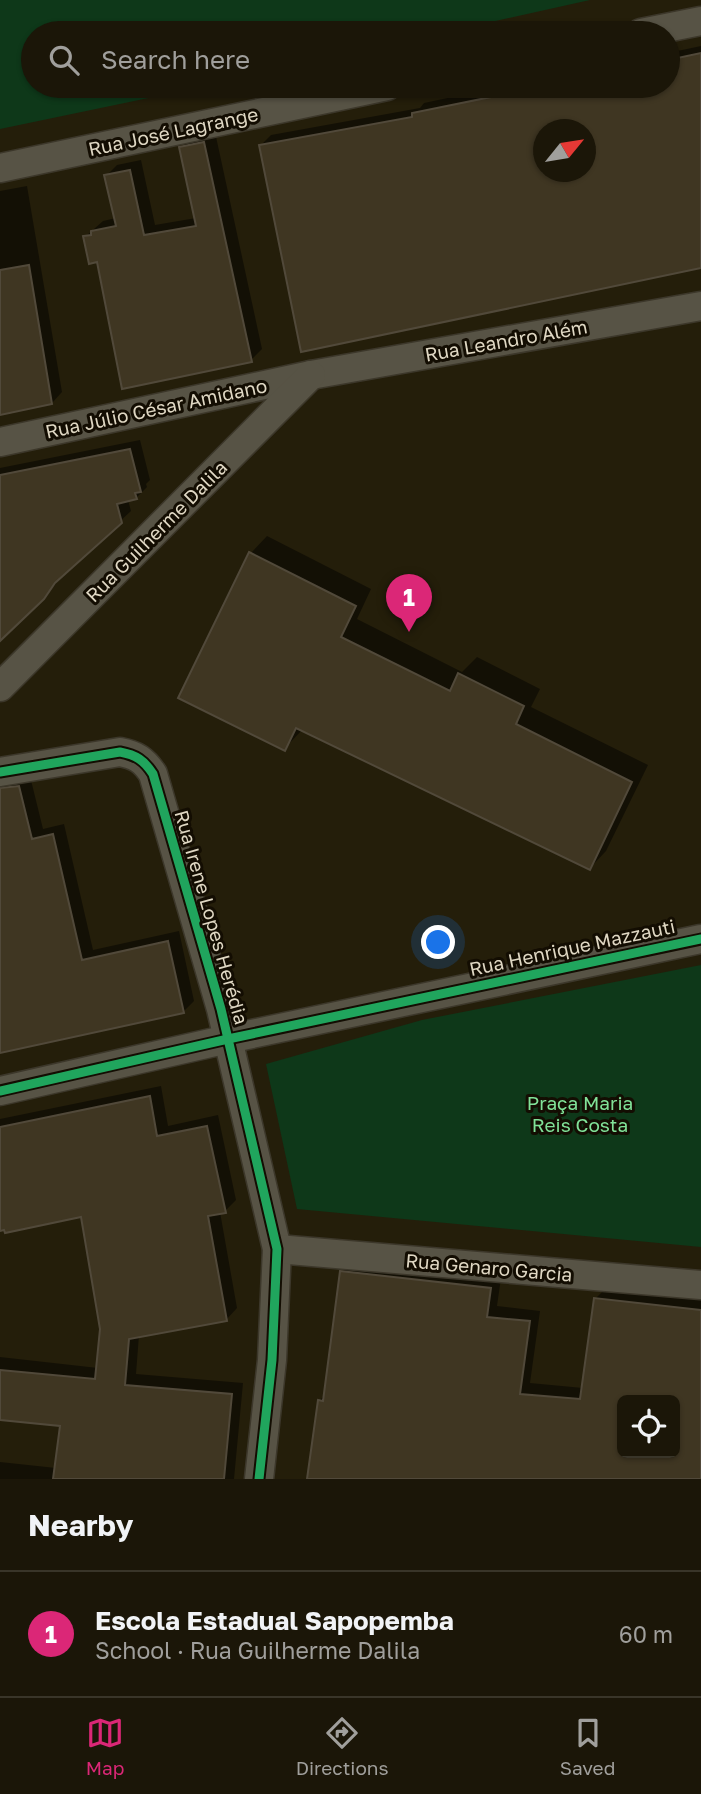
<!DOCTYPE html>
<meta charset="utf-8">
<style>
body{margin:0;font-family:"Golos Text",sans-serif;background:#282316;color:#f1f3f6}
.controls{position:absolute;right:21px;bottom:21px;display:grid;overflow:hidden;border-radius:10px;box-shadow:0 2px 5px #0004}
.controls button{width:63px;height:63px;display:grid;place-items:center;padding:0;border:0;border-bottom:2px solid #393529;background:#1b1608;color:#f1f3f6;font:35px sans-serif}
.compass{position:absolute;left:533px;top:119px;width:63px;height:63px;border-radius:50%;background:#1b1608;box-shadow:0 2px 5px #0004;rotate:60deg}
.you{position:absolute;left:439px;top:943px;width:24px;height:24px;margin:-18px;border:5px solid #fff;border-radius:50%;background:#1a73e8;box-shadow:0 0 0 10px #1a73e833}
.badge{display:grid;place-items:center;width:46px;height:46px;border-radius:50%;background:#db2777;color:#fff;font-size:23px;font-weight:700}
.pin{position:absolute;translate:-50% -58px;filter:drop-shadow(0 2px 4px #0008)}
.pin::after{content:'';position:absolute;top:37px;width:24px;height:21px;background:inherit;clip-path:polygon(0 0,100% 0,50% 100%)}
.list{margin:0;padding:0;list-style:none}
h2{display:flex;justify-content:space-between;align-items:center;height:91px;margin:0;padding:0 28px;font-size:30px}
h2 small{font-size:23px;font-weight:400;color:#a09f9c}
.list li{display:grid;grid-template-columns:46px 1fr auto;gap:21px;align-items:center;box-sizing:border-box;height:126px;padding:0 28px;border-top:2px solid #393529}
.list b{display:block;font-size:26px;white-space:nowrap}
.list p{margin:0;font-size:23px;white-space:nowrap;color:#a09f9c}
.list em{font-size:23px;font-style:normal;color:#a09f9c}
.icon{flex:none;width:38px;height:38px;fill:none;stroke:currentColor;stroke-width:2;stroke-linecap:round;stroke-linejoin:round}
.map{position:relative;flex:none;width:701px;height:1479px;overflow:hidden}
.search{position:absolute;background:#1b1608;box-shadow:0 2px 5px #0004;left:21px;right:21px;top:21px;height:77px;display:flex;align-items:center;gap:18px;box-sizing:border-box;padding:0 24px;border-radius:38px;color:#a09f9c;font-size:26px}
.sheet{height:217px;background:#1b1608}
nav{display:flex;justify-content:space-around;align-items:center;box-sizing:border-box;height:98px;border-top:2px solid #393529;background:#1b1608;font-size:19px;color:#a09f9c}
nav a{display:grid;justify-items:center;gap:4px}
nav .on{color:#db2777}
.map>svg:first-child{display:block}
.green{fill:#0e3819}
.shadow{fill:#0007;fill-rule:evenodd}
.building{fill:#3f3622;stroke:#51493a;stroke-width:2;fill-rule:evenodd}
.lines{fill:none;stroke-linecap:round;stroke-linejoin:round}
.street-casing{stroke:#3c372a;stroke-width:31}
.street{stroke:#575345;stroke-width:28}
.cycleway-casing{stroke:#130d02;stroke-width:13}
.cycleway{stroke:#20a55d;stroke-width:9}
.labels{text-anchor:middle;dominant-baseline:central;stroke-width:6;stroke-linejoin:round;paint-order:stroke}
.street-label{font-size:19px;fill:#dfd7c3;stroke:#130d02}
.park-label{font-size:19px;fill:#81e298;stroke:#130d02}
</style>
<div class="map">
<svg width="701" height="1479" viewBox="0 0 701 1479">
<rect width="100%" height="100%" fill="#241e0a"/>
<g class="green">
<polygon points="0,0 590,0 441,33 33,33 33,86 206,86 0,129"/>
<polygon points="701,965 701,1247 297,1209 266,1064 422,1020"/>
</g>
<g class="shadow">
<path d="M 701,46 L 701,266 L 260,146 L 271,135 L 420,108 L 424,103 L 504,86 L 668,86 L 668,53 ZM 544,130 L 586,130 L 586,172 L 544,172 Z"/>
<polygon points="215,132 262,349 251,360 98,260 85,237 103,221 116,218 106,176 117,165 141,160 155,225 196,218 181,148 192,137"/>
<polygon points="27,186 62,392 52,403 0,413 0,191"/>
<polygon points="140,440 150,480 146,484 147,487 136,498 128,500 131,511 64,573 54,586 0,639 0,468"/>
<polygon points="267,536 371,589 357,619 462,672 477,657 540,689 531,707 648,765 606,851 590,868 303,729 285,748 251,553"/>
<polygon points="30,776 43,829 64,824 93,950 179,931 194,1001 183,1012 0,1051 0,779"/>
<polygon points="161,1086 168,1126 218,1115 236,1200 225,1211 220,1212 237,1308 226,1320 139,1335 136,1374 243,1383 234,1479 0,1479 0,1462 56,1468 62,1425 0,1418 0,1357 98,1368 102,1329 82,1215 0,1229 0,1119"/>
<path d="M 353,1261 L 501,1278 L 497,1306 L 540,1311 L 530,1383 L 583,1388 L 596,1298 L 607,1287 L 701,1298 L 701,1479 L 309,1479 L 319,1401 L 325,1395 L 342,1272 ZM 622,1400 L 675,1400 L 675,1453 L 622,1453 Z"/>
</g>
<g class="building">
<path d="M 701,53 L 701,268 L 301,352 L 259,145 L 412,117 L 412,113 L 545,86 L 668,86 L 668,60 ZM 543,130 L 585,130 L 585,172 L 543,172 Z"/>
<polygon points="204,142 252,362 122,389 97,262 89,264 83,236 91,235 91,231 116,226 104,175 130,170 144,235 196,226 179,147"/>
<polygon points="29,265 52,404 0,415 0,270"/>
<polygon points="130,449 141,492 135,493 137,499 117,504 122,523 55,583 44,599 0,641 0,475"/>
<polygon points="249,552 356,606 341,637 450,691 458,673 524,706 516,724 632,782 590,870 296,728 285,751 178,698"/>
<polygon points="19,786 32,839 53,834 82,960 168,941 184,1013 0,1053 0,788"/>
<polygon points="150,1096 157,1136 207,1126 226,1213 208,1216 227,1321 129,1339 125,1385 232,1394 224,1479 53,1479 60,1426 0,1420 0,1370 95,1379 100,1329 81,1217 5,1233 4,1230 0,1231 0,1127"/>
<path d="M 340,1271 L 491,1288 L 487,1317 L 530,1321 L 520,1394 L 580,1399 L 594,1298 L 701,1310 L 701,1479 L 307,1479 L 318,1400 L 323,1401 ZM 622,1400 L 675,1400 L 675,1453 L 622,1453 Z"/>
</g>
<g class="lines">
<g class="street-casing">
<g id="street">
<polyline points="641,33 701,21"/>
<polyline points="0,168 387,86"/>
<polyline points="0,442 311,375 701,306"/>
<polyline points="0,687 311,375"/>
<path d="M 0,772 L 120,752 C 136,755 144,760 153,774 L 221,1009 L 277,1249 L 272,1360 L 259,1479"/>
<polyline points="0,1091 228,1039 701,939"/>
<polyline points="277,1249 701,1285"/>
</g>
</g>
<use href="#street" class="street"/>
<g class="cycleway-casing">
<g id="cycleway">
<path d="M 0,772 L 120,752 C 136,755 144,760 153,774 L 221,1009 L 277,1249 L 272,1360 L 259,1479"/>
<polyline points="0,1091 228,1039 701,939"/>
</g>
</g>
<use href="#cycleway" class="cycleway"/>
</g>
<g class="labels">
<g class="street-label">
<text transform="translate(173 131) rotate(-12)">Rua José Lagrange</text>
<text transform="translate(506 340) rotate(-10)">Rua Leandro Além</text>
<text transform="translate(156 408) rotate(-12)">Rua Júlio César Amidano</text>
<text transform="translate(156 531) rotate(-45)">Rua Guilherme Dalila</text>
<text transform="translate(212 917) rotate(74)">Rua Irene Lopes Herédia</text>
<text transform="translate(572 947) rotate(-12)">Rua Henrique Mazzauti</text>
<text transform="translate(489 1267) rotate(5)">Rua Genaro Garcia</text>
</g>
<g class="park-label">
<text x="580" y="1102">Praça Maria<tspan x="580" dy="22">Reis Costa</tspan></text>
</g>
</g>
</svg>
<div class="controls">
<button><svg class="icon" aria-label="locate" viewBox="0 0 24 24"><circle cx="12" cy="12" r="6"/><path d="M12 2v4M12 18v4M2 12h4M18 12h4"/></svg></button>
</div>
<svg class="compass" viewBox="-18 -18 36 36"><path d="M0-13l5 13h-10z" fill="#e53935"/><path d="M0 13l5-13h-10z" fill="#a09f9c"/></svg>
<div class="you"></div>
<div class="pin badge" style="left:409px;top:632px">1</div>
<div class="search"><svg class="icon" aria-label="search" viewBox="0 0 24 24"><circle cx="10" cy="10" r="6"/><path d="M15 15l6 6"/></svg>Search here</div>
</div>
<section class="sheet">
<h2>Nearby<small></small></h2>
<ul class="list">
<li><span class="badge">1</span><div><b>Escola Estadual Sapopemba</b><p>School · Rua Guilherme Dalila</p></div><em>60 m</em></li>
</ul>
</section>
<nav>
<a class="on"><svg class="icon" aria-label="map" viewBox="0 0 24 24"><path d="M3 6l6-2 6 2 6-2v14l-6 2-6-2-6 2zM9 4v14M15 6v14"/></svg>Map</a>
<a><svg class="icon" aria-label="directions" viewBox="0 0 24 24"><path d="M12 3l9 9-9 9-9-9zM9 14v-3h6M13 9l2 2-2 2"/></svg>Directions</a>
<a><svg class="icon" aria-label="saved" viewBox="0 0 24 24"><path d="M7 4h10v16l-5-4-5 4z"/></svg>Saved</a>
</nav>
